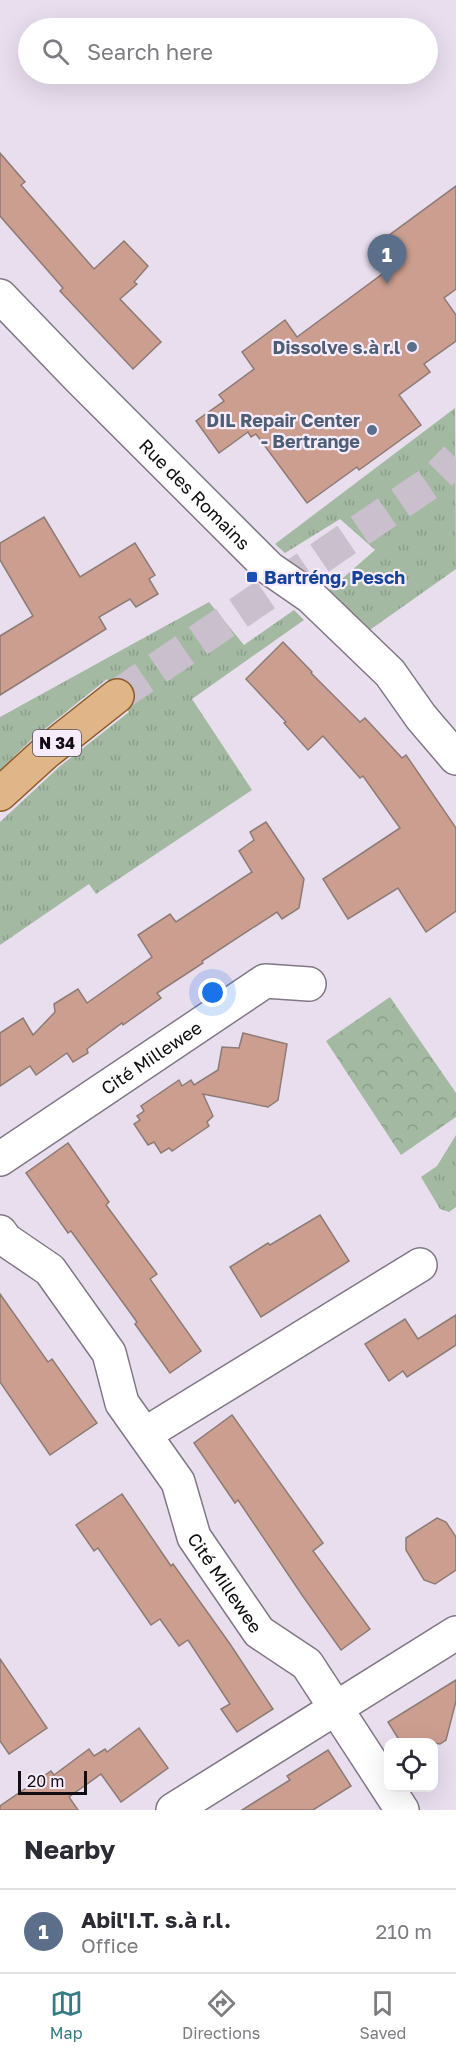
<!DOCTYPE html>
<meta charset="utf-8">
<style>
body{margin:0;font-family:"Golos Text",sans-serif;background:#f7f7f7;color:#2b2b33}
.controls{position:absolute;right:18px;bottom:18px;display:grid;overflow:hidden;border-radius:12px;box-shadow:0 6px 24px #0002}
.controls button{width:54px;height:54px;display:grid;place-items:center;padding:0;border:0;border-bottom:2px solid #e1e1e2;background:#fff;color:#2b2b33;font:30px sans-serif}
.scale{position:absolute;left:18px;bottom:15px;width:69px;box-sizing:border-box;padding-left:6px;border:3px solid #110d12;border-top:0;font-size:16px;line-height:21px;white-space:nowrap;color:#110d12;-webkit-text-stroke:4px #f6ecfc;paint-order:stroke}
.you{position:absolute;left:213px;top:993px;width:21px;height:21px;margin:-15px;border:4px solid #fff;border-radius:50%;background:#1a73e8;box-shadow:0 0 0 9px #1a73e833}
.badge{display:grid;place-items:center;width:39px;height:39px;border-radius:50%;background:#347b86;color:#fff;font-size:20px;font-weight:700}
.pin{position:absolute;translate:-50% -50px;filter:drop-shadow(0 2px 3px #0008)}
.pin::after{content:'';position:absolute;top:32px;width:21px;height:18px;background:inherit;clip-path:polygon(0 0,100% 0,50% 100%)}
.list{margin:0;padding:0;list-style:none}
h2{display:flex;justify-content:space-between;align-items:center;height:78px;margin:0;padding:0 24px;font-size:26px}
h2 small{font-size:20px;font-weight:400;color:#7c7c81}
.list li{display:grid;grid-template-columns:39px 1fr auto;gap:18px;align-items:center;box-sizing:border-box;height:84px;padding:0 24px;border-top:2px solid #e1e1e2}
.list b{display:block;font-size:22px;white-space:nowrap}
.list p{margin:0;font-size:20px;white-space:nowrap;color:#7c7c81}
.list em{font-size:20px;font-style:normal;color:#7c7c81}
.icon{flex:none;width:33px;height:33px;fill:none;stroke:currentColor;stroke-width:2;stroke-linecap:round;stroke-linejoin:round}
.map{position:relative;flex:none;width:456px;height:1810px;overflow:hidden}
.search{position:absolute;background:#fff;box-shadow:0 6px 24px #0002;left:18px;right:18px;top:18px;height:66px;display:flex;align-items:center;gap:15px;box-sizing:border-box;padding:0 21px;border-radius:33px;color:#7c7c81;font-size:22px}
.sheet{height:162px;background:#fff}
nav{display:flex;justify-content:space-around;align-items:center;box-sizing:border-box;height:84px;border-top:2px solid #e1e1e2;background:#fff;font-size:16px;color:#7c7c81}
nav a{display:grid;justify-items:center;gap:3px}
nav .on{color:#347b86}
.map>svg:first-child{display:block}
.grass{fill:url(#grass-tufts)}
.park{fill:url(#park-crowns)}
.building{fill:#cc9e90;stroke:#8d7b75;stroke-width:1.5}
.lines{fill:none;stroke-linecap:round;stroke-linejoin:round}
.major-tunnel{stroke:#c9bfcd;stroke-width:33;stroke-dasharray:33 16;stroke-linecap:butt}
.minor-casing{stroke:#817785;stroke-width:36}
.major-casing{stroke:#8a5a2a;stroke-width:36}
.minor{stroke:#fff;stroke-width:33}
.major{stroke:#e0b587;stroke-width:33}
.service-dot{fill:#5c6f8a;stroke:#f6ecfc;stroke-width:2}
.transit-dot{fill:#1a4fb4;stroke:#f6ecfc;stroke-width:2}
.labels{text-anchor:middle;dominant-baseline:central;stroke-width:4.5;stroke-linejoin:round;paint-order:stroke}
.shield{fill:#f6ecfc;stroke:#565058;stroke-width:1.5}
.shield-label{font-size:16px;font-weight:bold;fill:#110d12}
.service-label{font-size:18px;font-weight:bold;fill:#4e5e75;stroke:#f6ecfc;text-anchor:end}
.street-label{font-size:18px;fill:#110d12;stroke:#f6ecfc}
.transit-label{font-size:18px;font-weight:bold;fill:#164399;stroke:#f6ecfc;text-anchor:start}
</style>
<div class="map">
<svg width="456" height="1810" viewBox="0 0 456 1810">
<defs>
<pattern id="grass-tufts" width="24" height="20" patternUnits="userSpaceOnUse" patternTransform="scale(1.5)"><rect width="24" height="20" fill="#a3b9a2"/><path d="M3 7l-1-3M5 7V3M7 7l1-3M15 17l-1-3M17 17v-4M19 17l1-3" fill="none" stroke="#8b9e8a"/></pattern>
<pattern id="park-crowns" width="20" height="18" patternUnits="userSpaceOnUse" patternTransform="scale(1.5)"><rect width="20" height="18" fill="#a3b9a2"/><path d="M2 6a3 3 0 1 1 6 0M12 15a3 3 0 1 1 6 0" fill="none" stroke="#8b9e8a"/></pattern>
</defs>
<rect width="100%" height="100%" fill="#e9deee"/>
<g class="grass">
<polygon points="455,408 456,569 367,632 327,592 375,550 340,519 285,553 275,544"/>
<polygon points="209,602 244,645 294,610 304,620 192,699 252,790 96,894 89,884 0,945 0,822 59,767 129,712 107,679 31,740 0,770 0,717"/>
<polygon points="456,1135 456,1207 449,1212 440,1209 421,1177 437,1166"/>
</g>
<polygon class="park" points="390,997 456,1093 456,1117 401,1155 326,1041"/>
<g class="building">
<polygon points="0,153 25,182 21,185 94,269 124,241 148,266 134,282 137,284 120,299 161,342 133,369 60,291 63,288 0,216"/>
<polygon points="456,186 456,289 444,298 456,315 456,341 424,364 430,372 399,395 421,425 359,470 357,467 307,503 256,434 251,437 248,432 219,453 196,421 224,401 219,395 254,369 242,352 285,320 297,337 389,269 373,247"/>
<polygon points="44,517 80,577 135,543 155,575 149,579 158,594 136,607 130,599 99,617 106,629 0,695 0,636 33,616 0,560 0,543"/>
<polygon points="283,642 312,672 311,673 360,722 365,718 402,758 406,755 456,828 456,911 426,932 398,888 348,919 323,879 400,828 363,776 360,778 323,736 308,750 284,723 286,722 246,679"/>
<polygon points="266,822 304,879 299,908 282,919 277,912 202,961 203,963 157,993 161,998 123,1025 122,1023 87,1049 88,1053 73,1062 67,1053 36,1075 30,1066 0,1086 0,1033 23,1018 33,1035 55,1012 54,1004 78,989 87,1003 152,957 138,935 170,914 176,922 252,872 239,851 254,840 250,832"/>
<polygon points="243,1033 287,1044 278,1100 268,1107 203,1094 213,1116 207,1122 209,1126 172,1151 169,1148 161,1153 154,1142 148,1145 134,1124 140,1120 137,1116 144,1111 141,1106 179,1080 182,1086 191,1080 194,1085 218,1070 222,1047 239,1048"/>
<polygon points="68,1143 109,1202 106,1205 157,1274 150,1279 201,1351 170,1373 135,1324 137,1322 71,1231 68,1233 26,1173"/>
<polygon points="320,1215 349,1261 261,1317 230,1267 268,1243 270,1245"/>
<polygon points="0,1294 48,1362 52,1359 97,1423 50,1455 0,1382"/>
<polygon points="456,1315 456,1345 407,1377 403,1371 389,1381 365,1344 405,1319 418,1339"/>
<polygon points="232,1415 323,1543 313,1551 370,1629 341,1650 302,1595 238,1500 235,1503 194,1443"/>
<polygon points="122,1494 171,1566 173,1564 230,1644 273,1709 237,1732 221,1709 230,1704 188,1640 179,1646 160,1619 151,1625 98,1548 94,1551 76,1525"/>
<polygon points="437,1518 446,1522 456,1537 456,1570 435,1584 424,1580 406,1550 406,1538"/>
<polygon points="0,1659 47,1728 9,1754 0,1741"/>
<polygon points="456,1680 456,1701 446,1740 440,1744 434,1743 401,1743 388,1722"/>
<polygon points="139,1728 168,1768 121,1802 101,1774 69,1797 78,1810 0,1810 0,1806 51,1771 54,1775 89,1749 94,1756 105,1749 107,1752"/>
<polygon points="328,1750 351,1786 313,1810 242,1810 290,1780 287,1776"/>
</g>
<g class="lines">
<polyline class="major-tunnel" points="117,696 434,480 456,458"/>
<g class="minor-casing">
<g id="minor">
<path id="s1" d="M 0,296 L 79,378 L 269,568 L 311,597 L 390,673 L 421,717 L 456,758"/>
<path id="s2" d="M 0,1159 L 265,981 L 309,984"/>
<path id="s3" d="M 0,1232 L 6,1240 L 50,1270 L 109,1353 L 122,1403 L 178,1482 L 194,1537 L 259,1632 L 307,1664 L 402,1810"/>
<polyline points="145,1434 420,1265"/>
<polyline points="173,1810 456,1633"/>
</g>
</g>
<g class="major-casing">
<polyline id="major" points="0,794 45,753 117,696"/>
</g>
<use href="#minor" class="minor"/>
<use href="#major" class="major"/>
</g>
<g class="service-dot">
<circle cx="412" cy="347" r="6"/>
<circle cx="372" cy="430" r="6"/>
</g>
<rect class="transit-dot" x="246" y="571" width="12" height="12" rx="3"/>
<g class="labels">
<rect class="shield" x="33" y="730" width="48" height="26" rx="4.5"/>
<g class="shield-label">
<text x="57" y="743">N 34</text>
</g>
<g class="service-label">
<text x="400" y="347">Dissolve s.à r.l</text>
<text x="360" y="420">DIL Repair Center<tspan x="360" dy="21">- Bertrange</tspan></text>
</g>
<g class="street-label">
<text stroke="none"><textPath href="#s1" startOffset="278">Rue des Romains</textPath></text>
<text stroke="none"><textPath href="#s2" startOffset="182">Cité Millewee</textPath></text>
<text stroke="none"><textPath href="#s3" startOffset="426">Cité Millewee</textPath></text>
</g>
<g class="transit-label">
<text x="264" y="577">Bartréng, Pesch</text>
</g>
</g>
</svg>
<div class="controls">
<button><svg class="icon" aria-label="locate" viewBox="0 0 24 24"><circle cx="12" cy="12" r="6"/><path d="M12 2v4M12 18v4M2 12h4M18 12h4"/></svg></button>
</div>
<div class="scale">20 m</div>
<div class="you"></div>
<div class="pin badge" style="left:387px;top:284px;background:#5c6f8a">1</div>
<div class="search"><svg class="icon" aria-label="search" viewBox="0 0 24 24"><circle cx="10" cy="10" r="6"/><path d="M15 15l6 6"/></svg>Search here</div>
</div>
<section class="sheet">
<h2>Nearby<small></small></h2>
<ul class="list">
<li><span class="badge" style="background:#5c6f8a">1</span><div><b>Abil'I.T. s.à r.l.</b><p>Office</p></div><em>210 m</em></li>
</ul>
</section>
<nav>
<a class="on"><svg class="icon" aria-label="map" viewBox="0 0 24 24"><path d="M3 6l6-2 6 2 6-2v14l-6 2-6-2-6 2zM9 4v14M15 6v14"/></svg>Map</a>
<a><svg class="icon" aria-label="directions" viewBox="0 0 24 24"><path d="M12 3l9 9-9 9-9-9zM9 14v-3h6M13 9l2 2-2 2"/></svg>Directions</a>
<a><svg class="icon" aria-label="saved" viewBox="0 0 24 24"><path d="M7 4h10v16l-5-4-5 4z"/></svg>Saved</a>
</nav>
